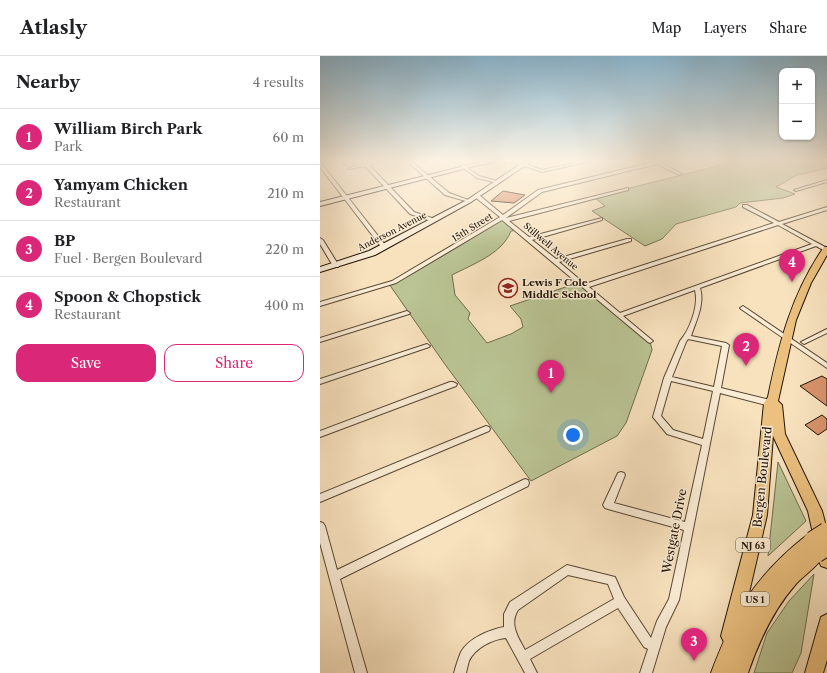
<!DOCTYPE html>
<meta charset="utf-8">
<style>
body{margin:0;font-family:"Libre Caslon Text",serif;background:#f2f2f2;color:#202124}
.controls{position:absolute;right:12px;top:12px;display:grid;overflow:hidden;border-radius:8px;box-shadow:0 1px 3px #0004}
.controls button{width:36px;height:36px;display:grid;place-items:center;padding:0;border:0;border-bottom:1px solid #e0e0e0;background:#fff;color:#202124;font:20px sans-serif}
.you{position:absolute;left:253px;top:379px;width:14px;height:14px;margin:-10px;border:3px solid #fff;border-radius:50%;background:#1a73e8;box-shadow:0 0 0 6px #1a73e833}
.badge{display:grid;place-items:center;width:26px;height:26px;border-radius:50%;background:#db2777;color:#fff;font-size:13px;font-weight:700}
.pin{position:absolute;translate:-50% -33px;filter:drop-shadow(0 1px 2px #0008)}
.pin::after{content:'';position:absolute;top:21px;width:14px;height:12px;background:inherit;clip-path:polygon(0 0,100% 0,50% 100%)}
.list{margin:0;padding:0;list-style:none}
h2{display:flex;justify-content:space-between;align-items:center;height:52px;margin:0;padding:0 16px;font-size:17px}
h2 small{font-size:13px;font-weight:400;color:#757577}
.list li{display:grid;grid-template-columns:26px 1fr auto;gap:12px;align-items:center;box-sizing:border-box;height:56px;padding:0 16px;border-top:1px solid #e0e0e0}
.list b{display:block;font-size:15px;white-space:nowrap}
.list p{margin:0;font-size:13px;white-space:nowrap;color:#757577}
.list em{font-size:13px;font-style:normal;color:#757577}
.actions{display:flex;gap:8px;padding:12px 16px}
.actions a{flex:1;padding:9px 0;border:1px solid #db2777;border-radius:12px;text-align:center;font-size:14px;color:#db2777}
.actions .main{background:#db2777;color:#fff}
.map{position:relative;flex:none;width:507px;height:617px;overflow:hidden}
header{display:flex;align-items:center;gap:24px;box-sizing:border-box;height:56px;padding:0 20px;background:#fff;border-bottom:1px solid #e0e0e0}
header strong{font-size:19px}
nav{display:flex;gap:22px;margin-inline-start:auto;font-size:14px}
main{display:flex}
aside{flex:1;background:#fff}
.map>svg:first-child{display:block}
.green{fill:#bac494;stroke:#6e6c4c}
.building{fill:#d8946d;stroke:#211305}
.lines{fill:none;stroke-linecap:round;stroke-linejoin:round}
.street-casing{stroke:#574733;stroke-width:2}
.secondary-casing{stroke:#211305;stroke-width:2}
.primary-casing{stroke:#211305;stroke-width:2}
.highway-casing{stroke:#211305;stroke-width:2}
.street{fill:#faecd5;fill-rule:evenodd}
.secondary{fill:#faecd5;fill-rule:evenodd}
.primary{fill:#ecc17f;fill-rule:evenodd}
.highway{fill:#ecc17f;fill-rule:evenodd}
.highway-bridge-casing{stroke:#211305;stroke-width:21;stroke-linecap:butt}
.highway-bridge{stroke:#ecc17f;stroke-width:19}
.labels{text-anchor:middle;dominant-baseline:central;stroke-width:3;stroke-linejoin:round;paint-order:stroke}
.far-street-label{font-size:9px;fill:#211305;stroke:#faecd5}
.shield{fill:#faecd5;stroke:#625443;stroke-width:1}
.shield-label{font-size:9px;font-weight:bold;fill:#211305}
.poi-label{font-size:10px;font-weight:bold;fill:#211305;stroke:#faecd5;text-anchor:start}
.near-street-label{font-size:12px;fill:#211305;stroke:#faecd5}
</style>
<header>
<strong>Atlasly</strong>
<nav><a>Map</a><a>Layers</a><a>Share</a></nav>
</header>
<main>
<aside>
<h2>Nearby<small>4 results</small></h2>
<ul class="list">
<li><span class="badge">1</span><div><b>William Birch Park</b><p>Park</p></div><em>60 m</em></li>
<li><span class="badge">2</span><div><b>Yamyam Chicken</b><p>Restaurant</p></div><em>210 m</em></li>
<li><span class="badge">3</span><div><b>BP</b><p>Fuel · Bergen Boulevard</p></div><em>220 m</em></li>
<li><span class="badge">4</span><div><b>Spoon &amp; Chopstick</b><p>Restaurant</p></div><em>400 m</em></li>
</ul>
<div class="actions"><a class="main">Save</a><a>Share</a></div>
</aside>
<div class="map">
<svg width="507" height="617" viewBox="0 0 507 617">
<rect width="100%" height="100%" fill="#f8e2be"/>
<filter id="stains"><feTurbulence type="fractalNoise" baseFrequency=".005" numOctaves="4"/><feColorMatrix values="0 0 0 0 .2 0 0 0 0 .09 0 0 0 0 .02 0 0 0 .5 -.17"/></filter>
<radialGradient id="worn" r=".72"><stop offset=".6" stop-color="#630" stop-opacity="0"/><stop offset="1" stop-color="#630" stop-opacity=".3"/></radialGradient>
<g class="green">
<polygon points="418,105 507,105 507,112 477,119 456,131 475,138 463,142 420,147 416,151 356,168 342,183 325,190 272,155 285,150 274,141"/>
<path d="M 183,161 L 198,174 L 191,175 C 182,198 153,208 132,219 L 135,239 L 150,257 L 148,263 L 167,287 L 191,278 L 203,271 L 201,263 L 190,250 L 260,226 L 330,285 L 332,294 L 306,367 L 297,380 L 211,425 L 124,307 L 69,228 Z"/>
<polygon points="458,406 486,465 448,500"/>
<polygon points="494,518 481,597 472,617 434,617 447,577 469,545"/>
</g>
<g class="building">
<polygon points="183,135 205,139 194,147 171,145"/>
<polygon points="502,320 507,323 507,350 480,330"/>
<polygon points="502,359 507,363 507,373 498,379 485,369"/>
</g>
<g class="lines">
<g class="street-casing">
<g id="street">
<polygon points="32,105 39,105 24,109 22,108"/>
<polygon points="41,105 45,105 47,107 61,105 49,109 94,156 115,163 115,165 111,165 90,158 45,110 30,113 28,112 43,108"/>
<polygon points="87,105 91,105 129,137 151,145 149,146 125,139"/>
<polygon points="134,105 138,105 159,120 180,126 178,127 157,122"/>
<polygon points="171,105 178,105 161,109 159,108"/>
<polygon points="182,105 189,105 209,109 222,114 264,105 271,105 222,116 208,111"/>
<path d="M 335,105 L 347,105 L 341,107 L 362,118 L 359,119 L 337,108 L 222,136 L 186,162 L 308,132 L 308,134 L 189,165 L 209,181 L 282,162 L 282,164 L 212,184 L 236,203 L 307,183 L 311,183 L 311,185 L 239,206 L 265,228 L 454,167 L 423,151 L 423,149 L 427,149 L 459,166 L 507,151 L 507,154 L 462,168 L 507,192 L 507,196 L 496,190 L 380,232 C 385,248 376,265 371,280 L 406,287 L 409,289 L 401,332 L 450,344 L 453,345 L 454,347 L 453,349 L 450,350 L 400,337 L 359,544 L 346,571 L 332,617 L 320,617 L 328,593 L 324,591 L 298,552 L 210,603 L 217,617 L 205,617 L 186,582 C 173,583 155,592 149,605 C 148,608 147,613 146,617 L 134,617 C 136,610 138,603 141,596 C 149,582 169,574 184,571 L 184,558 L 190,546 L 247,509 L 295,521 L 304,541 L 331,582 L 337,565 L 349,543 L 364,474 L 288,453 L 285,452 L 283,449 L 298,417 L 301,416 L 304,417 L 305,419 L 294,447 L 365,466 L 382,389 L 347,378 L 333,361 L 344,322 L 360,285 C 370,273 379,250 375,234 L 303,260 L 333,285 L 330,287 L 328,286 L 182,164 L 76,227 L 0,250 L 0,246 L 72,225 L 180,161 L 155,141 L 155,139 L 159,139 L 183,159 L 218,134 L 334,106 ZM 458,169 L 492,188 L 300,257 L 269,231 ZM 368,283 L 402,290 L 394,331 L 352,321 L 366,286 ZM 351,325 L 393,335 L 383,383 L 353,374 L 341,360 ZM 248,519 L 288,528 L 294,543 L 205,594 C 198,581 189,568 198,554 Z"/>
<polygon points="0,107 1,107 66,190 66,192 62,192 0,111"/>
<polygon points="507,124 507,126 476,135 474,134"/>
<polygon points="0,182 3,184 19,210 18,211 14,211 13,210 0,188"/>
<polygon points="423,250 507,307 507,312 421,253 420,252"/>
<polygon points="87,255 90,257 89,258 0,286 0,282"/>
<polygon points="507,273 507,277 486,287 484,288 481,286"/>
<polygon points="107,288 110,290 109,291 0,328 0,323"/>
<polygon points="130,326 133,326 137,328 136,330 0,381 0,375"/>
<polygon points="166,370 169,371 170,373 169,375 0,446 0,438"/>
<polygon points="205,423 208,424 209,427 208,430 20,523 47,617 35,617 0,487 0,466 3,467 5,470 17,514"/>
</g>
</g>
<g class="secondary-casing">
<g id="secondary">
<polygon points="165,105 174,105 0,150 0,146"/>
<polygon points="205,105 212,105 151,146 55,199 0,216 0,211 49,195 147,144"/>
</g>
</g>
<g class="primary-casing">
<g id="primary">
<path d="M 504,191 L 507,191 L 507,199 L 491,227 L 476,264 L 458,345 L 462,349 L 465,378 L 502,455 L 507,474 L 507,512 L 501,510 L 499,505 L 488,455 L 453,380 L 447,459 L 419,580 L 416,586 L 410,589 L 404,586 L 401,580 L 433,459 L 444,347 L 448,341 C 459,287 472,237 504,191 Z"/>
<polygon points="507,558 507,604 503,617 485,617 501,561"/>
</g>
</g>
<g class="highway-casing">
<path id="highway" d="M 493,477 L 499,479 L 502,485 L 500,490 L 502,491 L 505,497 C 500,509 485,518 476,528 C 453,554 439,585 428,617 L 391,617 C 414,556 435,520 487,479 Z"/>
</g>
<use href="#street" class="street"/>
<use href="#secondary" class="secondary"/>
<use href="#primary" class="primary"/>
<use href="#highway" class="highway"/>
<g class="highway-bridge-casing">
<g id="highway-bridge">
<polyline points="493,485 507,476"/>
<polyline points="496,497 507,490"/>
</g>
</g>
<use href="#highway-bridge" class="highway-bridge"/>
</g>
<linearGradient id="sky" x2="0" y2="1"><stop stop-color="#8ab8d3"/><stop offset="0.55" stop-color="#fcf2e2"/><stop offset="1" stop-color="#fcf2e2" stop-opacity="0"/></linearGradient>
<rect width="507" height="191" fill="url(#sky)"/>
<defs>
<g id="school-ring" transform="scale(1)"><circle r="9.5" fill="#faecd5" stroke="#8f2418" stroke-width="1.5"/><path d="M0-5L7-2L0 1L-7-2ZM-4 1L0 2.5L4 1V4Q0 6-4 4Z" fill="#8f2418"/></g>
</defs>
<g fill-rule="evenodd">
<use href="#school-ring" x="188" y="232"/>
</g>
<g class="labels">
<g class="far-street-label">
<text transform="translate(152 171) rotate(-32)">15th Street</text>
<text transform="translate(72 175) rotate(-27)">Anderson Avenue</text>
<text transform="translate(231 190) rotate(40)">Stillwell Avenue</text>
</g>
<g class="shield">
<rect x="416" y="482" width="34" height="14" rx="3"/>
<rect x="421" y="536" width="28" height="14" rx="3"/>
</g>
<g class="shield-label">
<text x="433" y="489">NJ 63</text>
<text x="435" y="543">US 1</text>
</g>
<g class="poi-label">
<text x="202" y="226">Lewis F Cole<tspan x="202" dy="12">Middle School</tspan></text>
</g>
<g class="near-street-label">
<text transform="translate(442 421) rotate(-84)">Bergen Boulevard</text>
<text transform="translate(354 475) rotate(-79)">Westgate Drive</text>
</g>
</g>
<rect width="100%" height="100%" filter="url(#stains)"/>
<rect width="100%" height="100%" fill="url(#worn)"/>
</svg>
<div class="controls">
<button>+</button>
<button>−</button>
</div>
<div class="you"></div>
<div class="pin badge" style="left:231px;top:337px">1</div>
<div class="pin badge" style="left:426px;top:310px">2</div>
<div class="pin badge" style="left:374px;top:605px">3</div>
<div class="pin badge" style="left:472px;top:226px">4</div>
</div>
</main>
